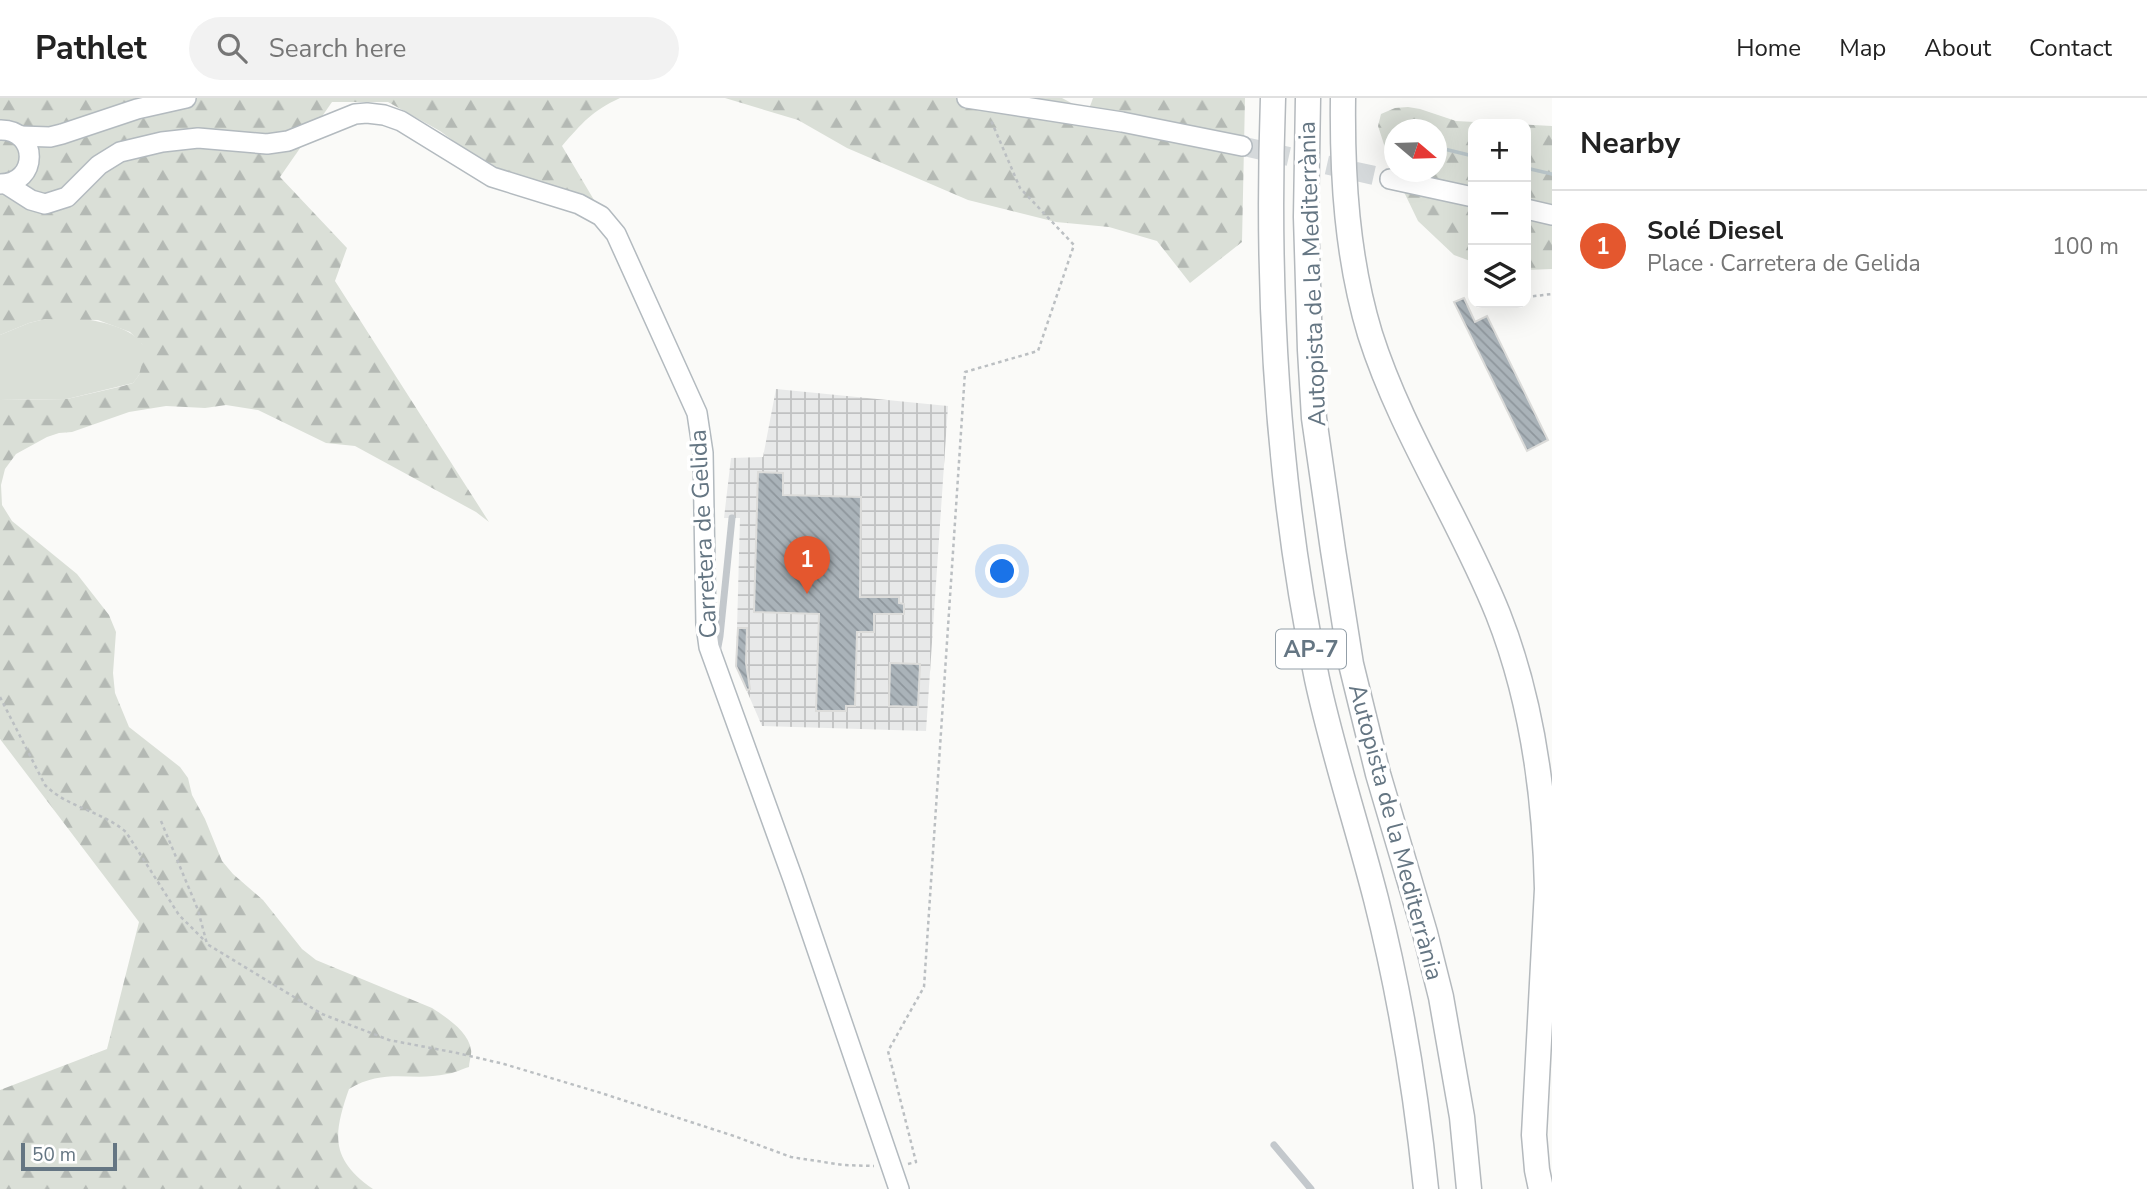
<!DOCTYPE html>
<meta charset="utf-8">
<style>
body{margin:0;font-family:"Nunito Sans",sans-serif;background:#f2f2f2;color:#222}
.controls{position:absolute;right:21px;top:21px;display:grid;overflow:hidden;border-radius:14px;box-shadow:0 7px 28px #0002}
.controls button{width:63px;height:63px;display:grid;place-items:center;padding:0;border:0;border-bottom:2px solid #e0e0e0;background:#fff;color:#222;font:35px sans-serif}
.compass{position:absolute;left:1384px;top:21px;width:63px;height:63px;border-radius:50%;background:#fff;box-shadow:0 7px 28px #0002;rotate:109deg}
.scale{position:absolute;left:21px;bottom:18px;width:96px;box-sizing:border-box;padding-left:7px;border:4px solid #657683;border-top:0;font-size:19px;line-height:24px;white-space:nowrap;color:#657683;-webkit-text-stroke:5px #fff;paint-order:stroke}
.you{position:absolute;left:1003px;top:474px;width:24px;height:24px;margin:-18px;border:5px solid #fff;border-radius:50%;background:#1a73e8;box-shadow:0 0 0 10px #1a73e833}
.badge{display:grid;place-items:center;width:46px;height:46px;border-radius:50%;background:#e4572e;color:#fff;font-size:23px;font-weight:700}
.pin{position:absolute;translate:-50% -58px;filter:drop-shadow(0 2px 4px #0008)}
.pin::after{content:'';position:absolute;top:37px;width:24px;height:21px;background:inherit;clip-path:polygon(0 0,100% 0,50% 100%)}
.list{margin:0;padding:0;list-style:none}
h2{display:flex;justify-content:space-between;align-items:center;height:91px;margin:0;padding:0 28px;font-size:30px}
h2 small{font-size:23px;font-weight:400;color:#767676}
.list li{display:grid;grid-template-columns:46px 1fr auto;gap:21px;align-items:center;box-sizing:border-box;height:112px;padding:0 28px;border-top:2px solid #e0e0e0}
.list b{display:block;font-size:26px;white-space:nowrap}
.list p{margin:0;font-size:23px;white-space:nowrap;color:#767676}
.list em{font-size:23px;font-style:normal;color:#767676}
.icon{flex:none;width:38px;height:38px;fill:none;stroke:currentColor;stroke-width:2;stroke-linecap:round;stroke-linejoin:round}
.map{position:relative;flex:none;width:1552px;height:1091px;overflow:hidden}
header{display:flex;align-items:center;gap:42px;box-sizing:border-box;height:98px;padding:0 35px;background:#fff;border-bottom:2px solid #e0e0e0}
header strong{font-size:33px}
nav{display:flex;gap:38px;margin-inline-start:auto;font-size:24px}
.search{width:490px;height:63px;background:#f2f2f2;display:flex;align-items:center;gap:18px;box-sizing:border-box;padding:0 24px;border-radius:38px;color:#767676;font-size:26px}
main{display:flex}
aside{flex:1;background:#fff}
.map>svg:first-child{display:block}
.industrial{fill:url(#industrial-grid)}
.grass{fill:#dadfd7}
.forest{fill:url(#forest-firs);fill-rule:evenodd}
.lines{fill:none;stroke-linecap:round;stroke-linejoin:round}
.stream{stroke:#bbc7cb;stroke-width:3.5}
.building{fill:url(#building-back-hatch);stroke:#dcdcda;stroke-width:2}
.secondary-tunnel{stroke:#d5d9db;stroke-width:19;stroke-dasharray:19 10;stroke-linecap:butt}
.secondary-casing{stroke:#b3babf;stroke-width:22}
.highway-casing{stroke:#b4b9bd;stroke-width:27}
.path{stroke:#bbbfc2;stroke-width:2.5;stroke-dasharray:3.5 3.5;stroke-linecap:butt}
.lane{stroke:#c3c8cc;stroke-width:7}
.secondary{stroke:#fff;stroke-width:19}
.highway{stroke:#fff;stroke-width:24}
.labels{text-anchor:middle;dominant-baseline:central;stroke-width:7;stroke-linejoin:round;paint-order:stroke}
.shield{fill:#fff;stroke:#939fa8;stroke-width:2}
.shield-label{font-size:23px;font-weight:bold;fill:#657683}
.street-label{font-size:24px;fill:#657683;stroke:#fff}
</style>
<header>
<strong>Pathlet</strong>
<div class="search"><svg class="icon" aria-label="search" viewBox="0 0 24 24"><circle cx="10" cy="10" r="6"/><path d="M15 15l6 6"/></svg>Search here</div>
<nav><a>Home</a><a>Map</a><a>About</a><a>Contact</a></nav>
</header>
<main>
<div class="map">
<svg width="1552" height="1091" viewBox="0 0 1552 1091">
<defs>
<pattern id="industrial-grid" width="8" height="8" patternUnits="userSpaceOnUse" patternTransform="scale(1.75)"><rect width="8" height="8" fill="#e8e9e9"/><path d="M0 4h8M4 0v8" fill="none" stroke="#c0c1c2"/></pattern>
<pattern id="forest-firs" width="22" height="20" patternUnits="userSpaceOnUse" patternTransform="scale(1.75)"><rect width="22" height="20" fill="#dadfd7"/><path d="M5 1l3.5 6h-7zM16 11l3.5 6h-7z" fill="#b4b9b4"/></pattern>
<pattern id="building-back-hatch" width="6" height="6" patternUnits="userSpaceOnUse" patternTransform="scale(1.75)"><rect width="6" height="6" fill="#aab3b9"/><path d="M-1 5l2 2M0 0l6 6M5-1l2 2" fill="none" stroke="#8e969c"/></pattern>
</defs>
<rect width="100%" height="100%" fill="#fafaf8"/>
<polygon class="industrial" points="776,291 948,308 926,633 762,628 736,568 740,420 724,420 731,360 763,359"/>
<path class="grass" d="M 74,220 C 109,223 173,238 133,285 L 67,301 L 0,302 L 0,237 L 29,225 L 45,221 Z"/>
<g class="forest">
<path d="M 0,0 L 620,0 C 592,13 582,25 562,48 L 594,102 L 489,69 L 440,33 L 388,4 L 332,4 L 280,79 L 347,150 L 335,183 L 489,424 L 476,414 L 355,348 L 326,345 L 258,312 L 226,307 L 205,310 L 166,308 L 129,314 L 72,334 L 59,335 L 47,339 L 16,356 L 5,371 L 1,387 L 2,407 L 12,423 L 77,476 L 109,517 L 116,534 L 113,575 L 115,595 L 129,629 L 180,669 L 188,680 L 192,697 L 205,721 L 222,763 L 233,776 L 263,802 L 302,851 L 316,862 L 432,910 C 446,919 469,934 471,952 C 472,956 469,964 469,969 C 462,971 455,975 447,976 C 410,984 386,969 349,991 C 333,1037 330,1061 373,1091 L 0,1091 L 0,992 L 107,951 L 139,824 L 0,641 L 0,302 L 67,301 L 123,288 L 133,285 L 139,277 L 144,257 L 142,246 L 130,234 L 98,222 L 45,221 L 29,225 L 0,237 Z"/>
<polygon points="725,0 1062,0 1088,14 1093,0 1245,0 1242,144 1190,185 1157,143 1109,129 1056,124 968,102 847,50 798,22"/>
<path d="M 1408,9 L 1420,11 L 1456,23 L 1552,28 L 1552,171 L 1526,172 L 1526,26 L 1473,26 L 1473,164 L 1454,157 L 1418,123 L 1390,65 L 1378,28 L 1381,16 L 1395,10 ZM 1394,32 L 1436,32 L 1436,74 L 1394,74 Z"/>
</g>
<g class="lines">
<g class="stream">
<polyline points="1436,49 1473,58"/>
<polyline points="1526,70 1552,76"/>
</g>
</g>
<g class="building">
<polygon points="1464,200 1475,224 1487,218 1548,342 1527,353 1454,204"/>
<polygon points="758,374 783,375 783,397 861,399 860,499 899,499 899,505 904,506 904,516 874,516 874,534 857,534 855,608 846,608 846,613 816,613 819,516 754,514"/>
<polygon points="738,530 747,530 746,565 750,591 747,592 736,568"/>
<polygon points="890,565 920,566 918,609 889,608"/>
</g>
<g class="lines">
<polyline class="secondary-tunnel" points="1242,48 1390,81"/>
<g class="secondary-casing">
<g id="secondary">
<polyline points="967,0 1122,24 1242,48"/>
<path d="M 0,32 C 39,31 39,86 0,86"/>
<polyline points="20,38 50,39 62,36 137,11 186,0"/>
<polyline points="1390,81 1473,99"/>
<polyline points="6,86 31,102 45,106 67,99 99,67 120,54 162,44 198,40 267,46 288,43 355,16 367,15 384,17 401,23 492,79 579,106 601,118 616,136 697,315 703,355 706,527 709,549 793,781 899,1091"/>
<polyline points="1526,111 1552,117"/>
</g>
</g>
<g class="highway-casing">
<g id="highway">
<path d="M 1273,0 C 1266,195 1277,390 1317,581 C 1333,655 1357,727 1376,801 C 1400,896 1416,993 1426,1091"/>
<polyline points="1308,0 1306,119 1310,252 1314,320 1333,452 1351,566 1378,676 1425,835 1441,899 1462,1019 1469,1091"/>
<path d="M 1343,0 C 1342,79 1347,160 1370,236 C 1401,334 1460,421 1498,516 C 1532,602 1545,699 1547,791 L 1534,1037 L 1537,1072 L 1541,1091"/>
</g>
</g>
<g class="path">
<polyline points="1526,199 1552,196"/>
<path d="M 0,599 L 45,687 C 68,710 102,713 126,734 L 179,817 L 205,843"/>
<polyline points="161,723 198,812 207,846 322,916 389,942 457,955 504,966 601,995 734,1038 791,1059 843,1067 874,1068"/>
<polyline points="908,1066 916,1064 888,953 924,889 965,274 1038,253 1074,147 1020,90 990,20"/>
</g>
<g class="lane">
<polyline points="717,554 720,538 732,420"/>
<polyline points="1274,1047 1311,1091"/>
</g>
<use href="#secondary" class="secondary"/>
<use href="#highway" class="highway"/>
</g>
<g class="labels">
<rect class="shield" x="1276" y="531.5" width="70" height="39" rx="5"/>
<g class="shield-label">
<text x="1311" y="551">AP-7</text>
</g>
<g class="street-label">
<text transform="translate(1312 176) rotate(-92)">Autopista de la Mediterrània</text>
<text transform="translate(703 436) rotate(-93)">Carretera de Gelida</text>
<text transform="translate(1396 734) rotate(75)">Autopista de la Mediterrània</text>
</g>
</g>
</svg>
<div class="controls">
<button>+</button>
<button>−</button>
<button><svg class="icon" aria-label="layers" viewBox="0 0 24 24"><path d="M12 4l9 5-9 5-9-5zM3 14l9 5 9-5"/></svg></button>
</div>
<svg class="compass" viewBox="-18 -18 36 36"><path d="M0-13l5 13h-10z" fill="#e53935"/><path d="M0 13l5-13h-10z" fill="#767676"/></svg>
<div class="scale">50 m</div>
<div class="you"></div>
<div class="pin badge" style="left:807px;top:496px">1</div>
</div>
<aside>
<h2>Nearby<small></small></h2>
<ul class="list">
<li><span class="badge">1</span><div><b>Solé Diesel</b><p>Place · Carretera de Gelida</p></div><em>100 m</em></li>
</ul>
</aside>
</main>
